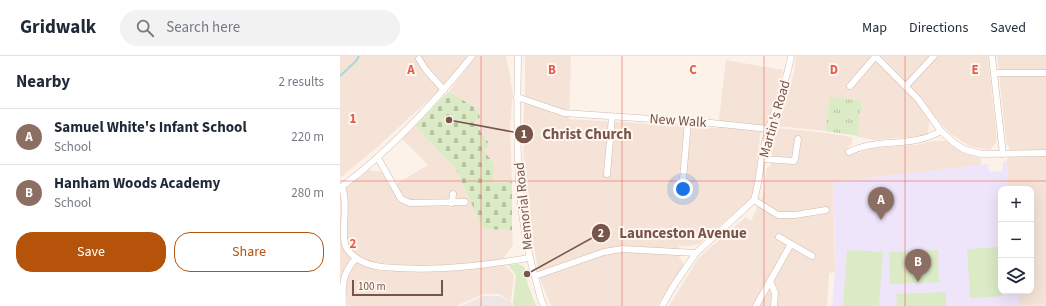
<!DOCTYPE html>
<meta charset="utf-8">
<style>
body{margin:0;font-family:"Source Sans 3",sans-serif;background:#f2f2f3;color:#1f2937}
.controls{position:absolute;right:12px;bottom:12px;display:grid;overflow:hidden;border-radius:8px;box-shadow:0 4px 16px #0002}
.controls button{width:36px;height:36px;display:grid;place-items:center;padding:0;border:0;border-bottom:1px solid #e0e1e3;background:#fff;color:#1f2937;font:20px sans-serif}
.scale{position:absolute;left:12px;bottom:10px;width:91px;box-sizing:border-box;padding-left:4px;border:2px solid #78554b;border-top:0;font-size:11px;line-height:14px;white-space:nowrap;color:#78554b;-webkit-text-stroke:3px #fff7ef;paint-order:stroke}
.you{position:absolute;left:343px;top:133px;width:14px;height:14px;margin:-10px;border:3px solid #fff;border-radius:50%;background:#1a73e8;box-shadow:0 0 0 6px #1a73e833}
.badge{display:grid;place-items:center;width:26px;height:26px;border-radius:50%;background:#b45309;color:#fff;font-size:13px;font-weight:700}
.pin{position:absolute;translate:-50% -33px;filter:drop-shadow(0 1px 2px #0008)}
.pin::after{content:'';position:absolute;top:21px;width:14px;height:12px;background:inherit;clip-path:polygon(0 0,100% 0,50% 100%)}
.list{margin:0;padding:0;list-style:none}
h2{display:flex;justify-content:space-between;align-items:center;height:52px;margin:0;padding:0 16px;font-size:17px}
h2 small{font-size:13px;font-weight:400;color:#747a83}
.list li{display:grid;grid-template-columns:26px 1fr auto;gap:12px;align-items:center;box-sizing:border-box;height:56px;padding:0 16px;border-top:1px solid #e0e1e3}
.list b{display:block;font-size:15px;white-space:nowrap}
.list p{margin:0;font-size:13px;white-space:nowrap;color:#747a83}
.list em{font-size:13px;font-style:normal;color:#747a83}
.actions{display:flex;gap:8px;padding:12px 16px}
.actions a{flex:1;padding:9px 0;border:1px solid #b45309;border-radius:16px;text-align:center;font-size:14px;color:#b45309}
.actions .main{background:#b45309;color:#fff}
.icon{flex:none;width:22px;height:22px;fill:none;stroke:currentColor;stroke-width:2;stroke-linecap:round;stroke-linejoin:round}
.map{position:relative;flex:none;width:706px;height:250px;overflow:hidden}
header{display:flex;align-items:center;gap:24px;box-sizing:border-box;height:56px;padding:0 20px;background:#fff;border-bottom:1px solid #e0e1e3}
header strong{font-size:19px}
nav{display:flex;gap:22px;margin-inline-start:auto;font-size:14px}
.search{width:280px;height:36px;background:#f2f2f3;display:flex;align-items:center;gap:10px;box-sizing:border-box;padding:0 14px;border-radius:22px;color:#747a83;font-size:15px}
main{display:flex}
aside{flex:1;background:#fff}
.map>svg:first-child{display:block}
.residential{fill:#f5e3d7}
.industrial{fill:#eee6e2}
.education{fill:#efe5fa}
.grass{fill:#daebc6}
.cemetery{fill:url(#cemetery-stones)}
.park{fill:url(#park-tufts)}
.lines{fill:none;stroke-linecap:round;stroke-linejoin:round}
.stream{stroke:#a2d9d9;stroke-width:2}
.minor-casing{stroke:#d2bbb0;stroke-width:7}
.minor{stroke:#fff;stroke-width:6}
.grid{fill:none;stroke:#e85a4d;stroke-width:1;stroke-opacity:0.55}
.labels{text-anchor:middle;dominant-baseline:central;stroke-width:4;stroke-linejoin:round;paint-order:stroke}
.street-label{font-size:14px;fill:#78554b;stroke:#fff7ef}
.grid-label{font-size:13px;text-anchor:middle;font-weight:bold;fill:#e85a4d;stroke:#fff7ef;stroke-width:4;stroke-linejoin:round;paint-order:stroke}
.leader{fill:none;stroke:#78554b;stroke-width:1.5}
.callout-dot{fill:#78554b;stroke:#fff7ef;stroke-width:1.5}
.mark-label{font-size:12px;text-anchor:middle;font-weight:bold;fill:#fff}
.callout-label{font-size:15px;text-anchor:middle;font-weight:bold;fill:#78554b;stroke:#fff7ef;stroke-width:4;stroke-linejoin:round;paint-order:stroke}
</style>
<header>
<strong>Gridwalk</strong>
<div class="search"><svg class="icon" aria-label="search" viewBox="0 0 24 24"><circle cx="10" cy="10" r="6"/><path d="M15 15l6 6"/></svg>Search here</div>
<nav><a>Map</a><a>Directions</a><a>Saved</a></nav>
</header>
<main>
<aside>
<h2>Nearby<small>2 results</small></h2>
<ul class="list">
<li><span class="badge" style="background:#8d6e63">A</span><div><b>Samuel White's Infant School</b><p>School</p></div><em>220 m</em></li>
<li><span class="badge" style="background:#8d6e63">B</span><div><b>Hanham Woods Academy</b><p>School</p></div><em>280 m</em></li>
</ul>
<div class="actions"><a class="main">Save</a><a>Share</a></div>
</aside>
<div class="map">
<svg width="706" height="250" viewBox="0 0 706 250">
<defs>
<pattern id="cemetery-stones" width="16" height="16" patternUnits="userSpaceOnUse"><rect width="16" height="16" fill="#daebc6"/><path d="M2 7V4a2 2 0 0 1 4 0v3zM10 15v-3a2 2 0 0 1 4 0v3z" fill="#b6c1a3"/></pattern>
<pattern id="park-tufts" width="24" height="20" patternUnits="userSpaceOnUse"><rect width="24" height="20" fill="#daebc6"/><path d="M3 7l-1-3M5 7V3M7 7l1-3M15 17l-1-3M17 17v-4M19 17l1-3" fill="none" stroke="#b6c1a3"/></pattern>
</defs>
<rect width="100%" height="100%" fill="#fdf2e9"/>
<g class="residential">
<polygon points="0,0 128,0 106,28 35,93 0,122"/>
<polygon points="136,0 166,0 173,37 170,70 172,126 153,127 154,108 142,94 150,88 109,36 110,34"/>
<polygon points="185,0 231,0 229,63 378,72 386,4 443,14 438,32 427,67 420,79 415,132 411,142 359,188 351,190 339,190 339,201 343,206 343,210 317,250 211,250 200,222 187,158 184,126 183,73 185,35"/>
<polygon points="456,0 648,0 657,85 650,94 630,91 610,77 601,68 596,62 589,66 588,77 580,80 533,84 520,81 517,76 522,45 490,42 485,75 438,70 454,17"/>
<polygon points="657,0 706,0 706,248 679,250 678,235 691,235 691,133 669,133 666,105 667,103 670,100 670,93 666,87 666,84"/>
<polygon points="75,70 116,113 143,173 172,174 173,189 164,201 166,210 174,219 171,245 159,238 143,238 116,250 8,250 7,240 0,240 0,136 28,114 42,116 51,131 88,109 62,83"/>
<polygon points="437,72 487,77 512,81 512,88 506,93 509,100 532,92 576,89 593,85 606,85 623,97 641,102 641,109 493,126 495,216 489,217 487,250 329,250 358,203 364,197 406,161 411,165 423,139 427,112 430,110 432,98 431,92"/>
</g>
<polygon class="industrial" points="143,240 159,240 171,245 173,250 122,250"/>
<polygon class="education" points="663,105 666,105 669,133 661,133 661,235 678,235 680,250 706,248 706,250 492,250 495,216 495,185 493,126 648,108 649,116 662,115"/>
<g class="grass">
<polygon points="659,191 661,235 662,235 663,240 630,242 627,193"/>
<polygon points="507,194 543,196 539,250 503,250"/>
<polygon points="598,194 599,226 550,228 549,196"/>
<polygon points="178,208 183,210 185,212 188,229 196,250 174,250 173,248 176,219 168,209"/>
<polygon points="606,236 606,250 557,250 556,238"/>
</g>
<polygon class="cemetery" points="109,36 137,53 140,61 134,66 150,89 143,94 154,108 153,127 172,126 172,174 143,173 116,113 75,70 107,37"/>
<polygon class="park" points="490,41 522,45 517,76 520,81 512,79 485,75"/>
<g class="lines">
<polyline class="stream" points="0,20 16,5 19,0"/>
<g class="minor-casing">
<g id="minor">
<path d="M 178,0 C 177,74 174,150 195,221 C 198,230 199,241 204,250"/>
<polyline points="535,0 578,43 601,75 613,86 623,93 641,98 706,97"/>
<polyline points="652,0 663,98"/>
<polyline points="79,3 86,14 104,34"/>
<polyline points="654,17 706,17"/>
<polyline points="510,30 535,1"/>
<polyline points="566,30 594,0"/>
<polyline points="177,41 224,57 371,67 429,73"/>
<path d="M 509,96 C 539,81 570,93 601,75"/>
<polyline points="38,102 61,143 70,147 125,146"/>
<polyline points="423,103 454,105 455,103 458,83"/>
<polyline points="267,118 272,61"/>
<polyline points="343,123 348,65"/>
<path d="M 2,131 C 9,150 0,178 6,191 C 12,202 25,208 36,210 C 43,212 51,211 58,212 C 102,215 146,209 189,202"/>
<path d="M 0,132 C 50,95 93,48 132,0"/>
<polyline points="414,144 438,159 455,159 486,154"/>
<polyline points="112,147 113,138"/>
<polyline points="439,181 472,200"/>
<polyline points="195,220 264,196 282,193 356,197"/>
<polyline points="430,225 435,237 434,250"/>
<path d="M 3,250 C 2,229 2,218 16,202"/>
<path d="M 322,250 L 334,229 L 356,197 L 414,144 C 420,125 420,105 425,86 C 432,57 446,31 451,0"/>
<polyline points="416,250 451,188"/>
</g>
</g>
<use href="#minor" class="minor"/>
</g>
<path class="grid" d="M 141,0 L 141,250M 282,0 L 282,250M 424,0 L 424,250M 565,0 L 565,250M 0,125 L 706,125"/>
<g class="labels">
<g class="street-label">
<text transform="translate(435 63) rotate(-74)">Martin's Road</text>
<text transform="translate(338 65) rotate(4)">New Walk</text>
<text transform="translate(184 150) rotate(-96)">Memorial Road</text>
</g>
</g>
<g class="grid-label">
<text x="71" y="18">A</text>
<text x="212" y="18">B</text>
<text x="353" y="18">C</text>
<text x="494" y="18">D</text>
<text x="635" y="18">E</text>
<text x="13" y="67">1</text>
<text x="13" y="192">2</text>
</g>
<path class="leader" d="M109 64L184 78M187 218L261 177"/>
<g class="callout-dot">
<circle cx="109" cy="64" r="4"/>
<circle cx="187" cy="218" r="4"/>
<circle cx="184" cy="78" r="10"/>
<circle cx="261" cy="177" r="10"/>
</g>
<g class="mark-label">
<text x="184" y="82">1</text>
<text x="261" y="181">2</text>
</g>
<g class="callout-label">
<text x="247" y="83">Christ Church</text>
<text x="343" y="182">Launceston Avenue</text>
</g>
</svg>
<div class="controls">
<button>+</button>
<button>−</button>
<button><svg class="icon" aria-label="layers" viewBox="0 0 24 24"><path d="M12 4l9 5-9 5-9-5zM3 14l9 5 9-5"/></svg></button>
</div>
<div class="scale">100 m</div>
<div class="you"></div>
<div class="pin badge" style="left:541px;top:164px;background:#8d6e63">A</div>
<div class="pin badge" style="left:578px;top:226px;background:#8d6e63">B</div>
</div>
</main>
